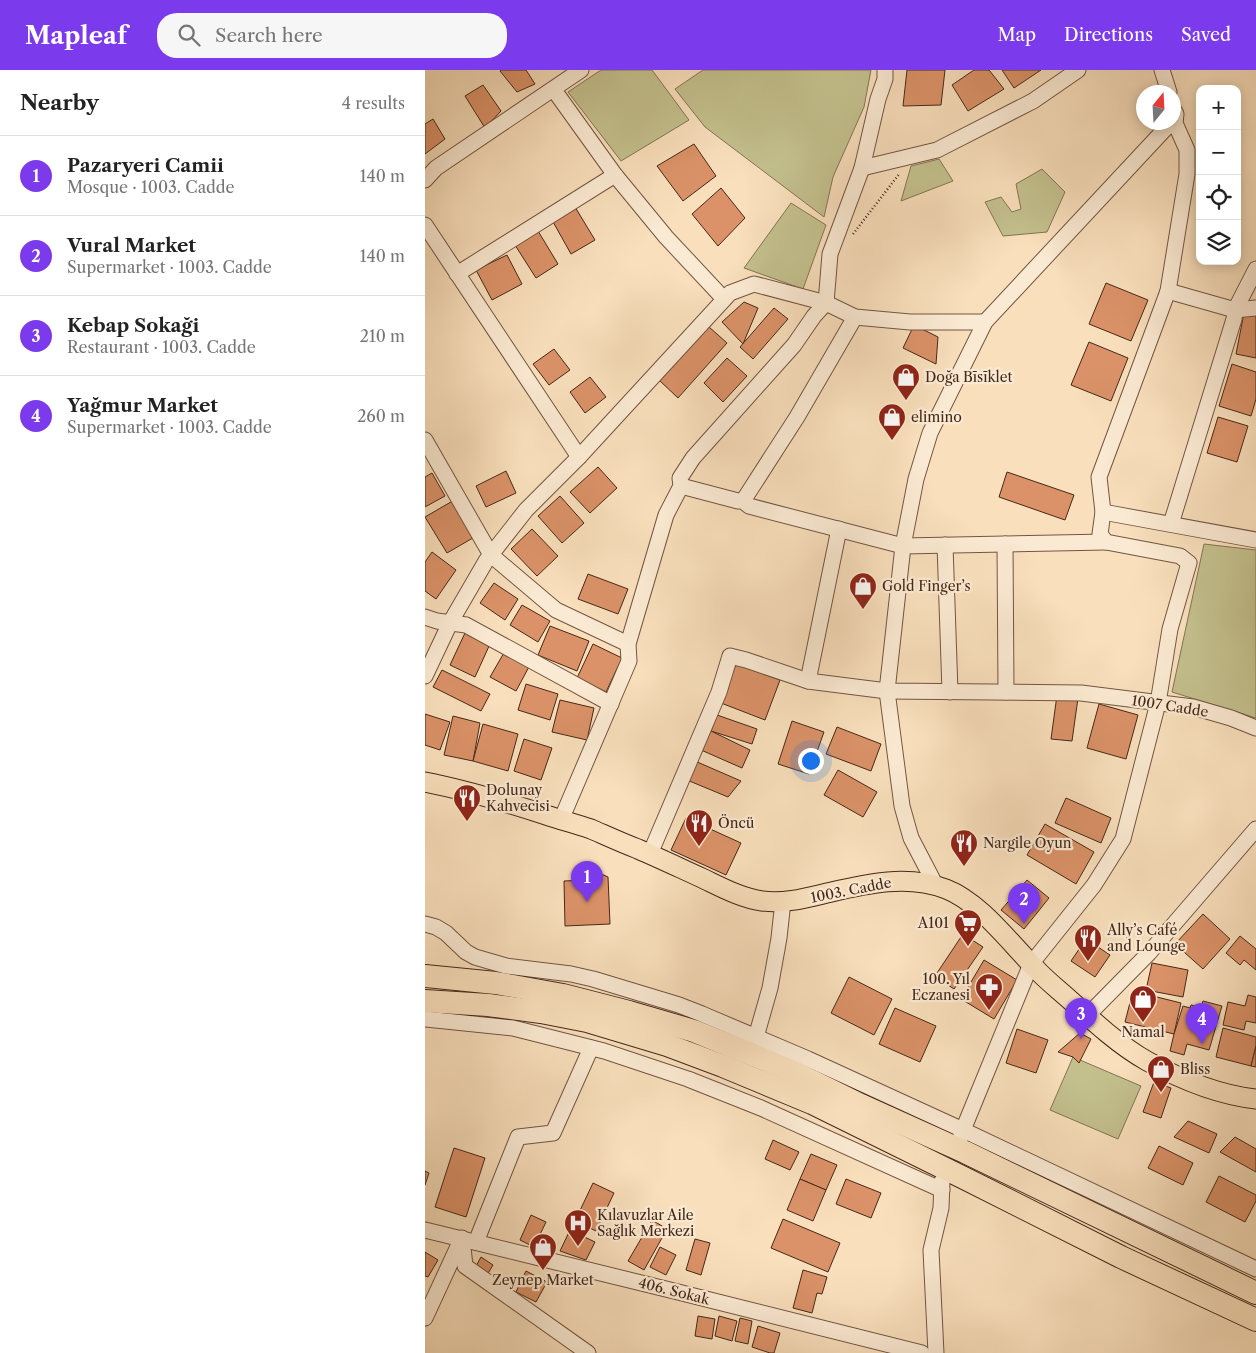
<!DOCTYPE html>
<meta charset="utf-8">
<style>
body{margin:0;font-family:"Libre Caslon Text",serif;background:#f6f6f6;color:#222}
.controls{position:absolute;right:15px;top:15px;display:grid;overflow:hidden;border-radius:10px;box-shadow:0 2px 12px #0003}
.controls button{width:45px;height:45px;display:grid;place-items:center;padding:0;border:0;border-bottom:1px solid #e0e0e0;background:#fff;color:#222;font:25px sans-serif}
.compass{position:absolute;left:711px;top:15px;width:45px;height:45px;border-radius:50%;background:#fff;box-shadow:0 2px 12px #0003;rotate:18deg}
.you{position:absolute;left:385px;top:690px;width:18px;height:18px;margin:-12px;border:4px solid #fff;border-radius:50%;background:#1a73e8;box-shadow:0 0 0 8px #1a73e833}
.badge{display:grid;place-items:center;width:32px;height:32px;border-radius:50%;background:#7c3aed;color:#fff;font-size:16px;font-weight:700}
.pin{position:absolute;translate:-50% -41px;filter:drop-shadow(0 1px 2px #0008)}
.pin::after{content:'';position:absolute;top:26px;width:18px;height:15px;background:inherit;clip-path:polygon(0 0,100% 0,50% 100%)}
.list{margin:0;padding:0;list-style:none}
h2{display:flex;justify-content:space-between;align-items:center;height:65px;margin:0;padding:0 20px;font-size:21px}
h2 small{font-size:16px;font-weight:400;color:#767676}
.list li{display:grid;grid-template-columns:32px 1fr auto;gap:15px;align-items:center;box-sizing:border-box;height:80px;padding:0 20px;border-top:1px solid #e0e0e0}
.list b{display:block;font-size:19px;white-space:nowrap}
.list p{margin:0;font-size:16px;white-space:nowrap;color:#767676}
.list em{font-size:16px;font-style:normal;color:#767676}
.icon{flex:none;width:28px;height:28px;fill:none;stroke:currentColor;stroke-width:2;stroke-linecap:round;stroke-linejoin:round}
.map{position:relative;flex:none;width:831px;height:1283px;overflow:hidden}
header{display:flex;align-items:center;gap:30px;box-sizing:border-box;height:70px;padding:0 25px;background:#7c3aed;color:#fff}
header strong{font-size:24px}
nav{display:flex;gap:28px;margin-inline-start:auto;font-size:18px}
.search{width:350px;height:45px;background:#f6f6f6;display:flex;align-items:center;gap:12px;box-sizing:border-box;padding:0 18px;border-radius:20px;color:#767676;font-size:19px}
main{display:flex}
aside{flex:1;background:#fff}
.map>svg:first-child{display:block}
.green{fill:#c3c08d;stroke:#847453}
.building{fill:#db9268;stroke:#452819}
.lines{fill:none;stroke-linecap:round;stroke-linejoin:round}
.minor-casing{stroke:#725642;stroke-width:17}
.major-casing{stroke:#452819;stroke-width:21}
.highway-casing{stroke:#452819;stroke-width:24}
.path{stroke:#452819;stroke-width:2.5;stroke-dasharray:1 2.5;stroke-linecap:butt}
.minor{stroke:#fbead3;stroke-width:15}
.major{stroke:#f9dfbc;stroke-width:19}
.highway{stroke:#f9dfbc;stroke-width:22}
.labels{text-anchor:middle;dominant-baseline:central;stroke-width:4.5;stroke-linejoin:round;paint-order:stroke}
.poi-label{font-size:14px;fill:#452819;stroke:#fbead3;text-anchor:start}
.street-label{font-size:14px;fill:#452819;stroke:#fbead3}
</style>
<header>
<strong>Mapleaf</strong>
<div class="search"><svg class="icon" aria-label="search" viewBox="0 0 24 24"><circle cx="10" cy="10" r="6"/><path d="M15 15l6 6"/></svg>Search here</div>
<nav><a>Map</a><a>Directions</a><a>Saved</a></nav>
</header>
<main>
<aside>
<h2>Nearby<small>4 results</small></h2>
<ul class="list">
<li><span class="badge">1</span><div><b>Pazaryeri Camii</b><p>Mosque · 1003. Cadde</p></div><em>140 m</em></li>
<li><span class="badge">2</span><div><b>Vural Market</b><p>Supermarket · 1003. Cadde</p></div><em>140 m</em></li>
<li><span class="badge">3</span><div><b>Kebap Sokaği</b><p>Restaurant · 1003. Cadde</p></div><em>210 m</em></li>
<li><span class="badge">4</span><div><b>Yağmur Market</b><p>Supermarket · 1003. Cadde</p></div><em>260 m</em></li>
</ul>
</aside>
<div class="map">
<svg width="831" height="1283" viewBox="0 0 831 1283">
<rect width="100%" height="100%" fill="#f9dfbc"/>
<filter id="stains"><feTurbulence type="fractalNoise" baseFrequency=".004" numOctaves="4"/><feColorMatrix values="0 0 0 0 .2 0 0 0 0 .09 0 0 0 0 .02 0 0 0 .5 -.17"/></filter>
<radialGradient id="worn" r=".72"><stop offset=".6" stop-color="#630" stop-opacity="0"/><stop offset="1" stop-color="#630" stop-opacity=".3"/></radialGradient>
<g class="green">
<polygon points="176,0 227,0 264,50 196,91 143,22"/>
<polygon points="278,0 446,0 439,37 408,107 399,147 280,57 250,19"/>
<polygon points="514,89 528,111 476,131 486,96"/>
<polygon points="617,99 640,122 622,162 578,166 560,132 576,127 587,142 596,139 591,114"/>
<polygon points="366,133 401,155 378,219 319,198"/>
<polygon points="779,474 831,480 831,648 747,622"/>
<polygon points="648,987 716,1016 693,1069 625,1040"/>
</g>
<g class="building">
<polygon points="76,0 101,0 110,14 92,22 75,1"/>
<polygon points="482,0 520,0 516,35 478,36"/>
<polygon points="549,0 564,0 579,19 543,41 527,15"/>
<polygon points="577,0 616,0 589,18"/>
<polygon points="58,15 76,41 60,58 40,26"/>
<polygon points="8,49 20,69 0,84 0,54"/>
<polygon points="269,74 291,106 258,131 232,96"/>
<polygon points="296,118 320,148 293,176 267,144"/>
<polygon points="150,137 170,170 146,184 127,150"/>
<polygon points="113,161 133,194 111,208 90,175"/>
<polygon points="82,185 97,214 67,230 51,200"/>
<polygon points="681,213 723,230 706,271 664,254"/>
<polygon points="319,232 333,238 318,274 297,252"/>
<polygon points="349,238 363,249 328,289 315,277"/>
<polygon points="819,243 831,246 831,288 811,284"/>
<polygon points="489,255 513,267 511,294 478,278"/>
<polygon points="283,256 302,273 253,328 234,310"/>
<polygon points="664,272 703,288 686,331 646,315"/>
<polygon points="129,279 145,300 124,315 108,294"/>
<polygon points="302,288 322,306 298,332 279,313"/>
<polygon points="807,294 831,302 831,329 826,346 794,336"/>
<polygon points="165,307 181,327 160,343 145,322"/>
<polygon points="793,347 823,356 812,392 782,383"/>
<polygon points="173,397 192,418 165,443 145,422"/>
<polygon points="81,401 91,423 61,437 51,416"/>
<polygon points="582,402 649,425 640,450 574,427"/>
<polygon points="7,403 20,426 0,437 0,407"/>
<polygon points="135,426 159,453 137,473 113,446"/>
<polygon points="31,429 53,465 22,483 0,447"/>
<polygon points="107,459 133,486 112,506 86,479"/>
<polygon points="7,482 31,500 11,529 0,521 0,492"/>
<polygon points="163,504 203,519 193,544 153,529"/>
<polygon points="69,513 93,529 80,550 55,533"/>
<polygon points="97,535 125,551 113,572 85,555"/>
<polygon points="125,556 164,571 152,601 113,585"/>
<polygon points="40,563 65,574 50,607 25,595"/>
<polygon points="168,574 197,588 181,622 152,608"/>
<polygon points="80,581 105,595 91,621 65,607"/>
<polygon points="311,594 355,610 340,650 296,633"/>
<polygon points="17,600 65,624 56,641 8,617"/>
<polygon points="101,614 133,624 125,650 93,640"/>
<polygon points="632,625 653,628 647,671 626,669"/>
<polygon points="135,630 169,638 162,670 127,662"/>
<polygon points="674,634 713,645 701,689 662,678"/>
<polygon points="0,644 25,652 15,680 0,675"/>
<polygon points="292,645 332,659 327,674 286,661"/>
<polygon points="28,646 55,653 48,691 19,685"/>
<polygon points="367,651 399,662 384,704 353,694"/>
<polygon points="58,654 93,664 83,701 48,691"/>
<polygon points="412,657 456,674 446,701 401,684"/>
<polygon points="286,661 325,680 317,698 276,680"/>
<polygon points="99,669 127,678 116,710 89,701"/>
<polygon points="270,691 316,711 303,727 262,710"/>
<polygon points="413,700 452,722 438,747 399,725"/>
<polygon points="641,728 686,748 676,773 630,753"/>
<polygon points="261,748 316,773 301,805 246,780"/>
<polygon points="620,754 669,782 651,814 602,785"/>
<polygon points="161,797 183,807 185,854 140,856 139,811 161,810"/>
<polygon points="602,810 624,828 599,859 576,840"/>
<polygon points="778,844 805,869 778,899 750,874"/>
<polygon points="538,864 558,877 529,919 510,906"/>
<polygon points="815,866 831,879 831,900 819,890 815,895 801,883"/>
<polygon points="661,869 685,885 670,907 646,891"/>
<polygon points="559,890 592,910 569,949 536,929"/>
<polygon points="727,893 763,900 758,927 721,920"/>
<polygon points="424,907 467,929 449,965 406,943"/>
<polygon points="708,921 756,933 749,964 700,952"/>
<polygon points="823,925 831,927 831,953 821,951 819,960 798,955 803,932 820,936"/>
<polygon points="778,931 797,936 784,980 762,974 759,985 745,981 749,964 758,936 765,938 766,935 776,937"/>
<polygon points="470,938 511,956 495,992 454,974"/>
<polygon points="798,958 831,967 831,976 826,996 791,987"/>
<polygon points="592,959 623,970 611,1003 581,993"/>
<polygon points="655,963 666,969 654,993 648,987 633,982"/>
<polygon points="831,976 831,997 826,996"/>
<polygon points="729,1012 746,1018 736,1048 718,1042"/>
<polygon points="763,1051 792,1064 784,1083 749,1067"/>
<polygon points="810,1067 831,1079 831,1102 795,1082"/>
<polygon points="348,1070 374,1082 365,1100 340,1089"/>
<polygon points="734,1076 768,1093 758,1115 723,1098"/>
<polygon points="29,1078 60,1088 41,1147 10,1137"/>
<polygon points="386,1084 412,1095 401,1120 375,1109"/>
<polygon points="0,1101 4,1103 0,1115"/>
<polygon points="794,1106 831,1125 831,1131 820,1152 781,1132"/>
<polygon points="375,1109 401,1120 388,1151 362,1140"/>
<polygon points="421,1109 456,1123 446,1148 411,1134"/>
<polygon points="168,1113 189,1123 171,1161 150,1151"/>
<polygon points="106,1145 121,1152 109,1177 95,1170"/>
<polygon points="358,1149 415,1173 403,1202 346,1178"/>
<polygon points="227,1150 242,1159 219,1200 203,1191"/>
<polygon points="145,1160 170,1172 161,1190 135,1181"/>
<polygon points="270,1169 285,1173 276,1205 261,1200"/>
<polygon points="235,1177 251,1185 241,1205 225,1197"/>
<polygon points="0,1182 13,1190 3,1207 0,1206"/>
<polygon points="56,1187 68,1195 62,1205 50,1198"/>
<polygon points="378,1200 402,1207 397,1224 392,1223 387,1243 368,1238"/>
<polygon points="101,1201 122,1212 111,1232 91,1222"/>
<polygon points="273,1246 290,1249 287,1269 270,1266"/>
<polygon points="294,1246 312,1251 307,1271 290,1266"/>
<polygon points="315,1248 327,1251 323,1274 310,1271"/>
<polygon points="333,1256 355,1263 349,1283 345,1283 327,1277"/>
</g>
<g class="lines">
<g class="minor-casing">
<g id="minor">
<polyline points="737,0 744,22"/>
<polyline points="129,20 190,105 241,167 299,229"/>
<polyline points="437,98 512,80 608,31 653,0"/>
<polyline points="0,110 11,98 156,0"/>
<polyline points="0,155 154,387"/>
<polyline points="32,204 190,105"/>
<polyline points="743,221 810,240 831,238"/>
<polyline points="0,370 66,485 131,540 203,574"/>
<polyline points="256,416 313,431 318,431 324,436 478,476 681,472"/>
<polyline points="318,431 372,347 430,247"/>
<polyline points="678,442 831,470"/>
<polyline points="746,454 809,249 810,240 831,199"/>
<polyline points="580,474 581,622"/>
<polyline points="520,475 525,622"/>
<polyline points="0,547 12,551 41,555 186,634"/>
<polyline points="0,606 25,553 61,491 101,440 154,387 305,223 329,214 401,233 430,247 485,252 560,252"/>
<polyline points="383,611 414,459"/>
<polyline points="136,750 204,591 203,574 241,445 256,416 255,408 268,388 369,275 389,246 401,233 405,184 437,98 453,29 460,9 460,0"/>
<polyline points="225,784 294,622 305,586 321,590 383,611 462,621 656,623 768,637 806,648 831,658"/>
<polyline points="511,816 486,768 477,736 462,621 478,476 491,409 505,363 560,252 741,58 750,53"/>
<polyline points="0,854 11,857 21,863 41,882 50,887 81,896 146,904 168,909 254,935 277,944 383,989 538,1060 831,1199"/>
<polyline points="662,946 724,883 831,759"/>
<polyline points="0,949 88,958 179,981 263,1009 336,1038 517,1120"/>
<polyline points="331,967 345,918 354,868 358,831"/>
<polyline points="532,1078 538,1060 606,894 669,815 698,769 733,633 745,559 764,493 755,486 681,472 675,464 678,442 674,407 743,221 762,104 762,80 750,53 751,44 748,38"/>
<polyline points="0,1160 253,1222 497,1283"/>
<polyline points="37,1168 40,1196 163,1283"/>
<polyline points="51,1172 93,1067 128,1063 166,978"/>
<polyline points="0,1248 36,1170"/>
<polyline points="511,1283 506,1180 516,1138 517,1111"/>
</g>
</g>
<g class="major-casing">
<path id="major" d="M 0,712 C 41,720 81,732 121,745 C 136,750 151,754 166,759 C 182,766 197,773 213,779 C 234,788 255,798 277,808 C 296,817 316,828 337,831 C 359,834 381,828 402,823 C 441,814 482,804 521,819 C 555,832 585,873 611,899 C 621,910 634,920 645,930 C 669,952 694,975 722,991 C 755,1009 793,1025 831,1029"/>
</g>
<g class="highway-casing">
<g id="highway">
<polyline points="0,906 71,913 138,925 204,942 269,961 333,987 375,1005 436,1035 540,1082 831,1223"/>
<polyline points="0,931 63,935 116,942 162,951 242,975 298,996 387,1033 539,1108 696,1187 831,1250"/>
</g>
</g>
<polyline class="path" points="428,164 475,103"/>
<use href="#minor" class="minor"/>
<use href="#major" class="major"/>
<use href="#highway" class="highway"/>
</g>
<defs>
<g id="shop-pin" transform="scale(1.4375)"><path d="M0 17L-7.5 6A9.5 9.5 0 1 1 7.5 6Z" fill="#8f2418" stroke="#fbead3"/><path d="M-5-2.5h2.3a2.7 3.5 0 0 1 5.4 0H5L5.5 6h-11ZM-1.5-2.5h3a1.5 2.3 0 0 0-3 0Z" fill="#fff"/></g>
<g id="restaurant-pin" transform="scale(1.4375)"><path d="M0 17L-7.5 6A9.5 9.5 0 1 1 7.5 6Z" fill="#8f2418" stroke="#fbead3"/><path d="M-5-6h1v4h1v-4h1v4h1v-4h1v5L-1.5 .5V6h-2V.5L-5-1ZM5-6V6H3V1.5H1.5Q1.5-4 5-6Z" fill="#fff"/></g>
<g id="supermarket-pin" transform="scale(1.4375)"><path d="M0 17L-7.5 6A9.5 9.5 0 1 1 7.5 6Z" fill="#8f2418" stroke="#fbead3"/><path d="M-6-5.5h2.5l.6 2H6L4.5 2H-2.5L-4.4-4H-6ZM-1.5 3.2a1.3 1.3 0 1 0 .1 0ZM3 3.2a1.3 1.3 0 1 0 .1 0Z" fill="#fff"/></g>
<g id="pharmacy-pin" transform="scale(1.4375)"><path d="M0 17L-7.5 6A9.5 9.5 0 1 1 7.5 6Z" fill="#8f2418" stroke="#fbead3"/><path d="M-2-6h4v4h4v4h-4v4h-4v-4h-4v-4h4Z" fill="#fff"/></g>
<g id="hospital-pin" transform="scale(1.4375)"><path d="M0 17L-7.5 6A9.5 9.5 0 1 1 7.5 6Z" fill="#8f2418" stroke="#fbead3"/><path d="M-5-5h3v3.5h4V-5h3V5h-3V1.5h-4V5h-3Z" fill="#fff"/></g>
</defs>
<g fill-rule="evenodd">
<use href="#shop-pin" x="481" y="307"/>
<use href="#shop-pin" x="467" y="347"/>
<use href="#shop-pin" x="438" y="516"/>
<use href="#restaurant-pin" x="42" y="728"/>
<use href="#restaurant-pin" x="274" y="753"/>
<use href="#restaurant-pin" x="539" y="773"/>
<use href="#supermarket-pin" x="543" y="853"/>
<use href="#restaurant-pin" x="663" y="868"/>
<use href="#pharmacy-pin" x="564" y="917"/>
<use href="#shop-pin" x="718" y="929"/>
<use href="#shop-pin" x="736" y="999"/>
<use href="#hospital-pin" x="153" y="1153"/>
<use href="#shop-pin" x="118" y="1177"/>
</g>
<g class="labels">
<g class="poi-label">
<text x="500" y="307">Doğa Bīsīklet</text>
<text x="486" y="347">elimino</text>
<text x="457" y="516">Gold Finger’s</text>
<text x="61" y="720">Dolunay<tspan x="61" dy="16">Kahvecisi</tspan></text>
<text x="293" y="753">Öncü</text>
<text x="558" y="773">Nargile Oyun</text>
<text x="524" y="853" text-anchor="end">A101</text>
<text x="682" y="860">Ally’s Café<tspan x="682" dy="16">and Lounge</tspan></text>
<text x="545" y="909" text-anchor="end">100. Yıl<tspan x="545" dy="16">Eczanesi</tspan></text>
<text x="718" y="962" text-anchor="middle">Namal</text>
<text x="755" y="999">Bliss</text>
<text x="172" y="1145">Kılavuzlar Aile<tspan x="172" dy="16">Sağlık Merkezi</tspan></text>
<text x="118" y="1210" text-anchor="middle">Zeynep Market</text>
</g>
<g class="street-label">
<text transform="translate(745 636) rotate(9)">1007 Cadde</text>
<text transform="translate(426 820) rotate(-11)">1003. Cadde</text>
<text transform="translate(249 1221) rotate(14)">406. Sokak</text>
</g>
</g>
<rect width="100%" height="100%" filter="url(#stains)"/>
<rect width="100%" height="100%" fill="url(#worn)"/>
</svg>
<div class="controls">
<button>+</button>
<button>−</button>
<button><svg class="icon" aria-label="locate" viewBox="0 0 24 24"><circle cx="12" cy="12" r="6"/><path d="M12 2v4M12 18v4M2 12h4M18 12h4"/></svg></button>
<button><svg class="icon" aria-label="layers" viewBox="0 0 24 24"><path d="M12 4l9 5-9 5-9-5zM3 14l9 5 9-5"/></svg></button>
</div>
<svg class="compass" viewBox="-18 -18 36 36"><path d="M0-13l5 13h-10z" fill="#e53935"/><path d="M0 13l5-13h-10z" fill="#767676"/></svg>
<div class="you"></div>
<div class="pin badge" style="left:162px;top:832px">1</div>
<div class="pin badge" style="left:599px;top:854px">2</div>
<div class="pin badge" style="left:656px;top:969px">3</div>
<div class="pin badge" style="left:777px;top:974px">4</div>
</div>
</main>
